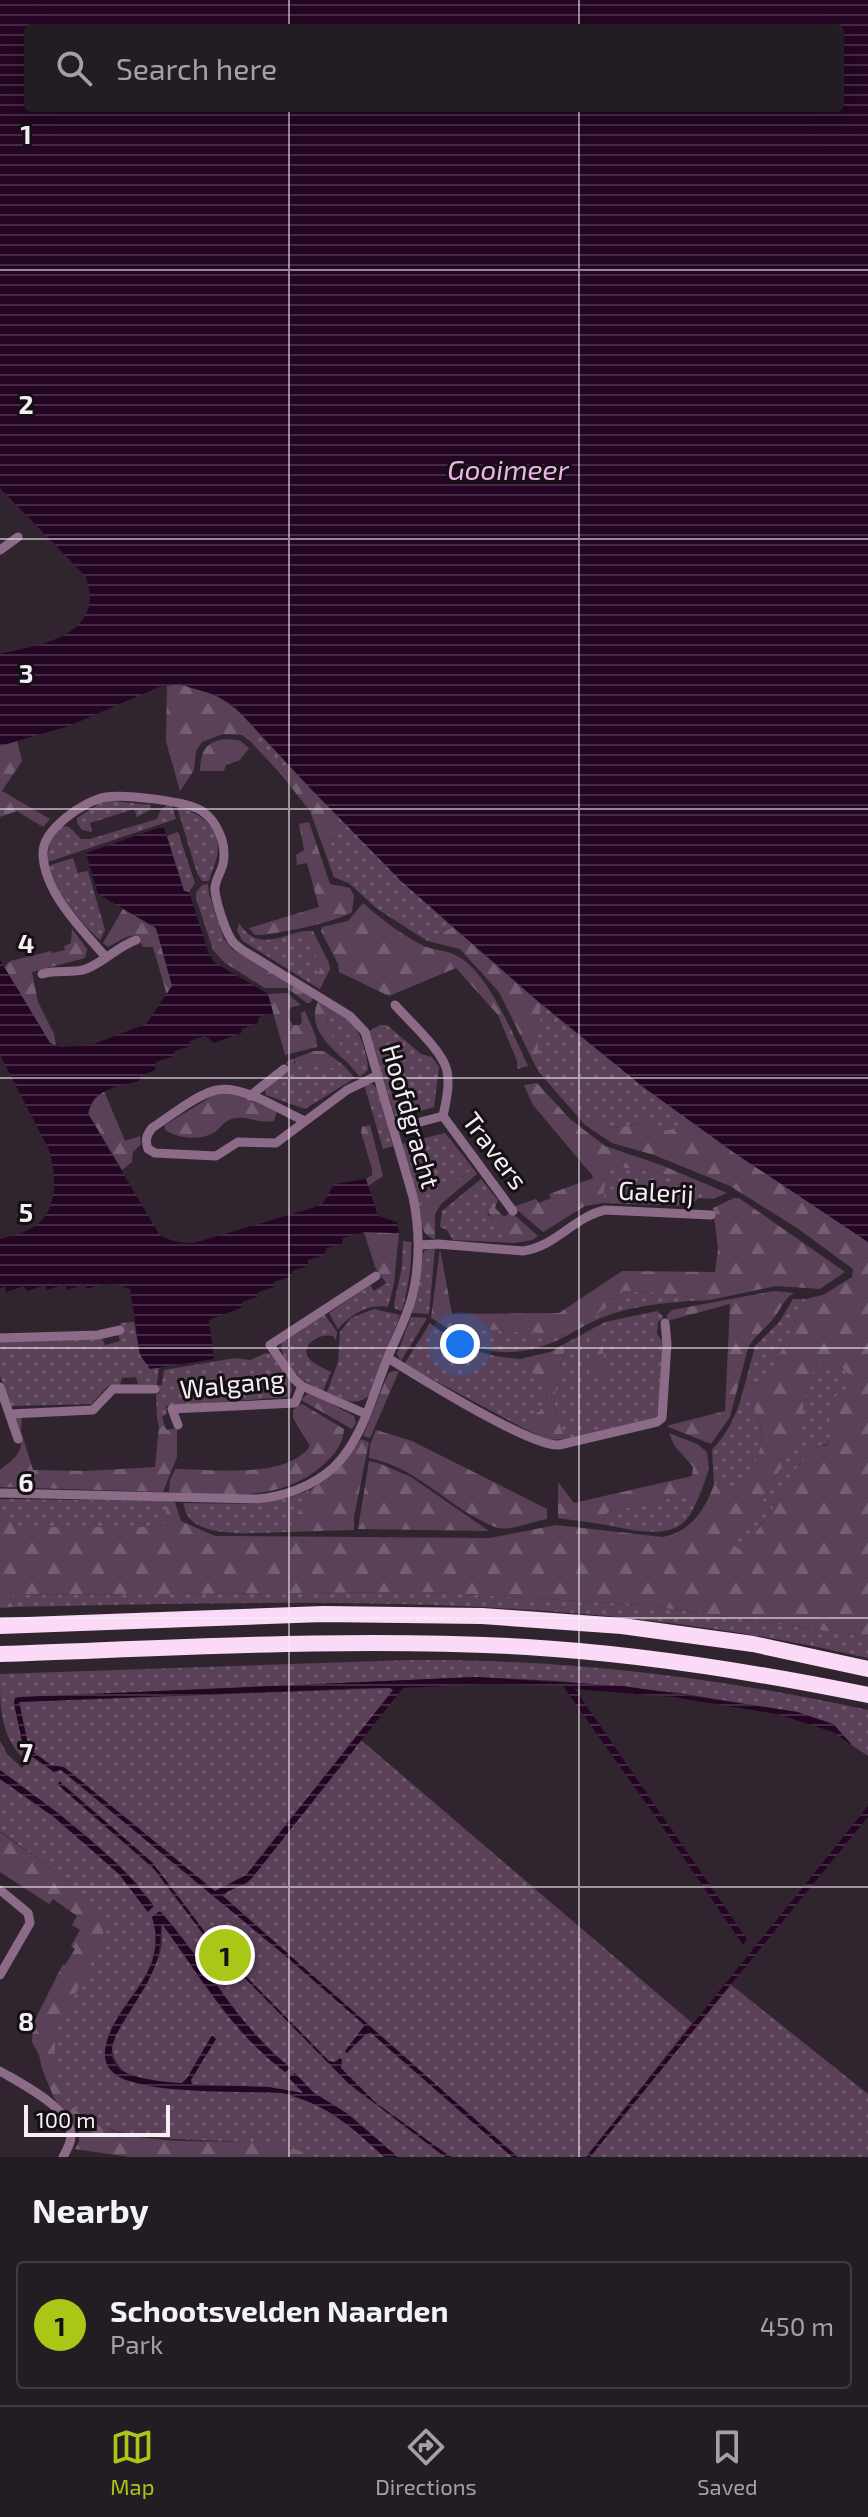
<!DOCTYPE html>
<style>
body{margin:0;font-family:"Exo 2",sans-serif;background:#2c252b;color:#f1f3f6}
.scale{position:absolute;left:24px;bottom:20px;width:146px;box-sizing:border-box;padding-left:8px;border:4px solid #f5eef4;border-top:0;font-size:22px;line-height:28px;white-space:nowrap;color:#f5eef4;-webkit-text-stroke:6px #151014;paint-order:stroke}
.you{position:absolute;left:460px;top:1344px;width:28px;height:28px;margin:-20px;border:6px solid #fff;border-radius:50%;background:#1a73e8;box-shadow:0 0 0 12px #1a73e833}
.badge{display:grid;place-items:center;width:52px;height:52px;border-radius:50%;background:#aac718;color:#111;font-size:26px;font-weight:700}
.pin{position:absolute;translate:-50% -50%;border:4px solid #fff;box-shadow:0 2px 8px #0006}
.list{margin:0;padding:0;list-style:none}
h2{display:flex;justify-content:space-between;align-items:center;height:104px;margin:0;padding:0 32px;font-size:34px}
h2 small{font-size:26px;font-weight:400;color:#a3a1a6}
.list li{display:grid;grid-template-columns:52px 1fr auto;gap:24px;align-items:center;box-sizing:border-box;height:128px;margin:0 16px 16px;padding:0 16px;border:2px solid #413a41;border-radius:8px}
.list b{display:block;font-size:30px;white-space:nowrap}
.list p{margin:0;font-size:26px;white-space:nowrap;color:#a3a1a6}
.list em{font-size:26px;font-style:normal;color:#a3a1a6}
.icon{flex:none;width:44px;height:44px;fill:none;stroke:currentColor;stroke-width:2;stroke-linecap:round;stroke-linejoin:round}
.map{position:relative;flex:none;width:868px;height:2157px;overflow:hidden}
.search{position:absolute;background:#241c23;box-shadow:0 8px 32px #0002;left:24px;right:24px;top:24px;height:88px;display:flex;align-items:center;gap:20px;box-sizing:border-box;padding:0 28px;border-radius:8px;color:#a3a1a6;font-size:30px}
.sheet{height:248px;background:#241c23}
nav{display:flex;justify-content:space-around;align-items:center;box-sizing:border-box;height:112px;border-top:2px solid #413a41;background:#241c23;font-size:22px;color:#a3a1a6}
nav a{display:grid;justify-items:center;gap:4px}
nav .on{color:#aac718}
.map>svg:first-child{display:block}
.green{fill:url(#green-dots);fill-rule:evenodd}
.forest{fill:url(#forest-firs);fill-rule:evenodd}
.water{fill:url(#water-rules);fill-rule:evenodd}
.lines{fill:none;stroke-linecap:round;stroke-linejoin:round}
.street{stroke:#8b6b88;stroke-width:9}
.highway{stroke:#fadaf7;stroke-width:16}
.grid{fill:none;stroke:#f5eef4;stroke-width:2;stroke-opacity:0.55}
.labels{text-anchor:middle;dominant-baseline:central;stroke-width:6;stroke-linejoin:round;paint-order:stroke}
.street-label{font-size:26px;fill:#f5eef4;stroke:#151014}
.water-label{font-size:28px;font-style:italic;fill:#efb2e9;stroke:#151014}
.grid-label{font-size:26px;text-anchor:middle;font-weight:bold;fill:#f5eef4;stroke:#151014;stroke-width:6;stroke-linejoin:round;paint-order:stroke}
</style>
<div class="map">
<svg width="868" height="2157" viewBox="0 0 868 2157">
<defs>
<pattern id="green-dots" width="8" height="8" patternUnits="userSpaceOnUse" patternTransform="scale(2)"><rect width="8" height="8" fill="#5b4158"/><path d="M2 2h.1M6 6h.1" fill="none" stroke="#735d71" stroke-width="1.8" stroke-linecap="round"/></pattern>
<pattern id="forest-firs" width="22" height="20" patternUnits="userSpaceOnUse" patternTransform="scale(2)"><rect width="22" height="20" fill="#5b4158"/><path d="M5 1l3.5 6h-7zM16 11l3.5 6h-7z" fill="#735d71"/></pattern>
<pattern id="water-rules" width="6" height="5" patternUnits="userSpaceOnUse" patternTransform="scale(2)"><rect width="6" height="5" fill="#240523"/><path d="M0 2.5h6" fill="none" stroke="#442a44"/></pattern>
</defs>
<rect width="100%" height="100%" fill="#30252f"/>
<g class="green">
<polygon points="261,733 288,764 279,772 251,742"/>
<polygon points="105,800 151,805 150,810 137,817 134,809 90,823 92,832 82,830 77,823 77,818"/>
<path d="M 168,805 L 172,806 L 176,819 L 48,862 C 47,852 50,827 65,826 C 70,826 77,835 81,839 L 90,839 L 157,819 L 161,809 Z"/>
<path d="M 177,807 C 200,812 223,829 217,856 C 215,865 211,873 209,881 L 202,881 L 197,873 Z"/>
<polygon points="339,817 401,881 453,927 427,941 376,908 350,884 334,877 327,858"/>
<polygon points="178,832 195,883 189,892 184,891 167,836"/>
<path d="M 73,858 L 78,873 L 88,871 L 105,930 L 100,940 C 78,920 58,894 48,866 Z"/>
<polygon points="208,884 209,894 224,939 213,950 196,898 196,893 202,885"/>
<path d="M 239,923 C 257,951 276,937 304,931 L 321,967 L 313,985 L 243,941 L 237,931 Z"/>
<polygon points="541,1004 642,1086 686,1118 674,1129 666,1130 651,1121 615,1128 590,1121 585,1125 538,1071 538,1034"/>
<path d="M 330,1009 C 337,1014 347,1018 353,1025 C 361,1034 368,1057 368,1070 L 360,1077 L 348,1063 C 348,1041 318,1038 330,1009 Z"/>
<polygon points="380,1025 387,1025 421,1054 432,1057 439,1067 434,1107 401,1117 395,1116 369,1031"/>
<polygon points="293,1059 294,1063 332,1068 342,1064 355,1078 305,1109 266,1095 265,1090 289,1068 286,1062"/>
<polygon points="364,1084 372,1084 378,1089 393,1146 383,1149"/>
<polygon points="445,1133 473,1168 430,1206 418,1208 402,1144"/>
<polygon points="612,1166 660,1173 713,1199 698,1198 691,1206 603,1203 604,1189"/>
<polygon points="481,1179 492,1193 486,1198 488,1215 516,1239 515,1243 453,1240 447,1230 440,1227 442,1211"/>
<path d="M 403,1241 L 411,1242 C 412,1267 408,1287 402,1311 L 395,1309 L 394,1304 L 402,1267 Z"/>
<polygon points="435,1248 429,1314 412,1313 418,1292 423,1254 425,1250"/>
<path d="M 386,1283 L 394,1284 L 388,1307 C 367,1303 351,1315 338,1329 L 329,1313 L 370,1285 L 374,1291 Z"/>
<path d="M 623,1291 L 651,1292 L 710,1300 C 669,1302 623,1305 586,1325 Z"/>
<polygon points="793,1299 806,1299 765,1385 746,1380 755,1346 780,1321"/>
<path d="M 374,1309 L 400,1315 L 370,1395 C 354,1408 344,1399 327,1392 L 338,1362 L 340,1332 L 351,1318 Z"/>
<polygon points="657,1311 663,1316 662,1320 658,1321 657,1334 664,1343 660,1412 655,1418 565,1439 554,1408 556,1387 566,1343 605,1322"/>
<path d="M 324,1314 L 337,1332 L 336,1340 L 333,1336 C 322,1333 301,1342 308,1357 C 312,1364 324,1368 331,1372 L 323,1391 C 303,1382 282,1368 281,1343 Z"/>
<polygon points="411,1317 427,1318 401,1361 397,1354"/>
<polygon points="134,1322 140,1355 150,1368 159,1368 157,1384 138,1384 136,1377 122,1378 120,1385 108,1386 91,1404 11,1406 0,1376 0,1341 102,1338 105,1345 120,1341 118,1334 122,1333 120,1323"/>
<path d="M 430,1323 C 462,1347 480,1356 520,1359 L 546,1389 L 547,1404 L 521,1427 L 408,1366 L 405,1363 Z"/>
<path d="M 478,1329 L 568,1335 C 541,1350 502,1360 473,1344 L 473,1332 Z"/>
<path d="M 266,1353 L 272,1354 C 280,1366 299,1383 289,1397 L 166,1406 L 167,1414 L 162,1417 L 166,1430 L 164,1426 L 159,1426 L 157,1418 L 156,1394 L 159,1393 L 159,1385 L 162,1385 L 164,1370 L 235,1358 L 250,1360 Z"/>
<path d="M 823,1363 C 837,1363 847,1368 852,1382 C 846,1391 833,1395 830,1406 C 825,1422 838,1428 827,1444 L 813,1448 L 796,1469 L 776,1503 L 743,1551 L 729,1543 C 753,1522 764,1498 779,1471 C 787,1456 797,1442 801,1425 C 807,1403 800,1375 823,1363 Z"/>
<path d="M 742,1394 C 750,1400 753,1406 757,1415 C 770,1443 754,1468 735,1490 L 718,1483 L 714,1485 L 712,1450 C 728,1432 736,1417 742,1394 Z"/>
<path d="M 310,1490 L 288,1532 C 263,1532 202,1540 187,1515 C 185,1512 185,1507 183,1503 L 255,1504 L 288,1498 Z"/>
<path d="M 701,1492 C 696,1502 692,1514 685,1521 C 665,1541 625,1528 601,1524 L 608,1512 Z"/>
<polygon points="0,1499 166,1501 166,1523 153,1527 16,1527 0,1505"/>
<path d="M 431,1592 L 643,1605 L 868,1637 L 868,1658 C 585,1592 300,1601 12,1607 L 12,1595 Z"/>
<path d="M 411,1660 C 566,1659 717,1677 868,1710 L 868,1756 L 853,1746 L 833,1724 L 797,1712 L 673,1692 L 559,1681 L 476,1677 L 15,1698 L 14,1703 L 24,1751 L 29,1749 L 19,1702 L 391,1688 L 394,1690 L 246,1875 L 216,1892 L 226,1892 L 247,1883 L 361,1740 L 692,2023 L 586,2157 L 309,2157 L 291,2147 C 259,2142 226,2141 194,2140 C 125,2136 43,2133 55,2039 C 56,2025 62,2010 65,1997 C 73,1965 80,1933 88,1902 L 65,1879 L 0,1831 L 0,1779 L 54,1817 L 119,1874 L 147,1911 L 138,1885 L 117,1863 L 61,1815 L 0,1770 L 0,1741 L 7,1754 L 22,1768 L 28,1762 C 0,1740 0,1707 0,1674 ZM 152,1917 L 162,1923 C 161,1929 162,1935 162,1942 C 161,1956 150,1976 144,1988 C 131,2014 94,2043 123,2070 L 106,2061 C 99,2008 172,1982 152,1917 Z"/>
<polygon points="730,1984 868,2094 868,2157 590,2157"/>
</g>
<g class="forest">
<path d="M 178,684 C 220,693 231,703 261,733 L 251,742 L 242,735 L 223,734 L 202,742 L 196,751 L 194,770 L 180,791 L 166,741 L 167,686 Z"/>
<path d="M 224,739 L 239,740 L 249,748 L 240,760 L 226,765 L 224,771 L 200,771 C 201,752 204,743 224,739 Z"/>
<polygon points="17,741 22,761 2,791 50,819 43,827 17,811 0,817 0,746"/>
<polygon points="288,764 339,817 327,858 310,811 279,772"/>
<path d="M 309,822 L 330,884 L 350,888 L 354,896 L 352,912 C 337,922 275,935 255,935 L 249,928 L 319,907 L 307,863 L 297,865 L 296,855 L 304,850 L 299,824 Z"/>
<path d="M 363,903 C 381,919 402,935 424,946 C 435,951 448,950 459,957 C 488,973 514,1036 528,1066 L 518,1069 L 517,1061 L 498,1015 L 456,968 L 389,996 L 339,972 L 338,964 L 321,931 L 322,927 L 348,921 Z"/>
<polygon points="123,909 156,928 172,981 172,986 167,995 153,947 143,947 136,935 126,937 108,947 103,943"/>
<polygon points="453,927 541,1004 538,1034 538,1071 499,992 460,949 427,941"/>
<polygon points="72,929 87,949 85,958 32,972 38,1002 54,1034 56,1045 50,1043 4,967 10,961 51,951 52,953 65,950 64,946 71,943"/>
<polygon points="304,931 313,931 329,963 330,969 320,989 313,985 321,967"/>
<polygon points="224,939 232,949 313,998 310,1003 307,1003 287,988 265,988 225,963 213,950"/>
<polygon points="287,993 301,1005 291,1007 288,1011 289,1019 293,1025 299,1025 302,1022 301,1013 305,1011 316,1037 317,1047 285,1055 268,994"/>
<path d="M 318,1001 L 330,1009 C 318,1038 348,1040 348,1063 C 331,1048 306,1028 318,1001 Z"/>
<polygon points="314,1051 324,1051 342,1064 332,1068 298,1066 293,1059"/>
<polygon points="537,1083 570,1119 605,1146 661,1165 727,1193 713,1199 660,1173 612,1166 604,1189 603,1203 585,1206 543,1232 515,1208 515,1206 536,1199 539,1203 551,1198 549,1194 593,1178 592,1175 533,1105 524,1085"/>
<polygon points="104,1091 125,1141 140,1136 141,1144 133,1152 132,1162 122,1170 88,1113 94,1099"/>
<path d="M 230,1092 L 277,1111 L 274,1121 C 255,1124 250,1116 236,1118 C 226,1119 222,1126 215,1132 C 200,1141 180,1139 165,1130 L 165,1125 L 214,1095 Z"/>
<path d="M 686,1118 L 868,1242 L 868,1637 L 643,1605 L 431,1592 L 13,1595 L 12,1607 L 0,1608 L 0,1505 L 16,1527 L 153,1527 L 166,1523 L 166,1501 L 175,1502 L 181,1521 L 215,1536 L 490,1538 L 556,1525 L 663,1537 C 691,1531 704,1511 714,1485 L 718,1483 L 735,1490 C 754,1468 770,1443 757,1415 C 753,1406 750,1400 742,1394 L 746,1380 L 765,1385 L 806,1299 L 823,1295 L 852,1277 L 853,1269 L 797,1228 L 730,1186 L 654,1155 L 612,1143 L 585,1125 L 589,1121 L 615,1128 L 651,1121 L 666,1130 L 673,1129 ZM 823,1363 C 837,1363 847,1368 852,1382 C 846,1391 833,1395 830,1406 C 825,1421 837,1430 827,1445 L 813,1448 L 796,1469 L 776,1503 L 743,1551 L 730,1543 C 753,1522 764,1498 779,1471 C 786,1458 795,1446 800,1431 C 807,1409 799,1376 823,1363 Z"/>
<polygon points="370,1125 383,1176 368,1186 366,1179 372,1175 372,1169 361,1132 362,1127"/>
<path d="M 473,1168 L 477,1174 L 441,1204 L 435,1214 L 435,1239 C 420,1235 421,1221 418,1208 L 430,1206 Z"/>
<path d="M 492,1193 L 498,1200 L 495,1208 L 504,1217 L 511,1212 L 538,1236 L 532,1240 L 515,1243 L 515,1239 C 502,1228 484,1217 486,1198 Z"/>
<polygon points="734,1198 739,1198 845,1272 820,1289 776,1286 710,1300 651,1292 623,1291 586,1325 568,1335 478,1329 473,1332 473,1344 431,1318 440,1249 452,1314 559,1313 622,1271 715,1272 718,1249 713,1208"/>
<polygon points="364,1232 399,1233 394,1284 386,1283 375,1267"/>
<path d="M 774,1291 L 794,1293 C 784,1298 781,1309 774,1318 C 765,1329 755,1335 748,1348 L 730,1417 L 711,1444 L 666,1426 L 725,1411 L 730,1304 L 667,1321 L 667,1315 L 672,1310 Z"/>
<polygon points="597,1329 600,1329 606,1371 604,1374 592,1377 589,1374 589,1334"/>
<polygon points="566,1343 556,1387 554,1408 565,1439 547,1440 521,1427 547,1404 546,1389 520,1359 550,1352"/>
<polygon points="392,1371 399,1371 370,1438 363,1436 388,1374"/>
<polygon points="307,1394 315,1395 354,1416 356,1423 352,1429 301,1400"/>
<path d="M 302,1404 L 344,1429 C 343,1445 334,1455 323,1465 C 279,1504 224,1494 169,1492 L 170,1480 L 175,1469 C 212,1469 286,1480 310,1446 L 293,1418 L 293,1410 Z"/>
<path d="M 19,1417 L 22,1417 L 21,1431 L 33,1470 L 87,1471 L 155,1467 L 159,1426 L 164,1426 L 167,1430 L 177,1428 L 177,1457 L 163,1492 L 0,1487 L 0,1470 C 25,1451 24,1448 15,1419 Z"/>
<path d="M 376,1430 L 412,1441 L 547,1509 L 547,1519 C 534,1521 510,1531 499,1528 C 490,1526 479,1519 471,1515 C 436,1494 410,1466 369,1458 L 370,1445 Z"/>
<polygon points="669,1433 697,1444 707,1452 709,1469 701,1492 608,1512 601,1524 558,1518 558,1482 574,1503 692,1476 693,1467 674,1445"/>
<polygon points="361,1439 369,1442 354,1517 354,1530 288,1532 310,1490 340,1467"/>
<polygon points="369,1461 381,1464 411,1477 489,1531 358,1529"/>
<path d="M 0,1832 L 65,1879 L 88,1902 L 103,1924 L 103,1942 L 59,2024 C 53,2045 53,2070 61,2090 C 88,2149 191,2140 245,2142 C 268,2143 291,2143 309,2157 L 129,2157 L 75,2149 L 79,2142 L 79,2131 L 54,2098 L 42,2069 L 39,2055 L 32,2042 L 33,2024 L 63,1964 L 65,1965 L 75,1949 L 71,1946 L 80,1930 L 72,1925 L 77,1916 L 53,1899 L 49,1904 L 0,1872 Z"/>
</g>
<g class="water">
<path d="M 0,0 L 868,0 L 868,1242 L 733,1152 L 642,1086 L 532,996 L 401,881 L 309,787 L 233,705 L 216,695 L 178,684 L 159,687 L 69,726 L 0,746 L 0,654 C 32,646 90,640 90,596 C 90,590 87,582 86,577 L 0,488 ZM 28,28 L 840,28 L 840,108 L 28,108 Z"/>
<path d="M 158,828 L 164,828 L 184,891 L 189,892 L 209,954 L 214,962 L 268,994 L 273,1013 L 259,1017 L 258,1023 L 242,1029 L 241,1033 L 214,1043 L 205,1036 L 190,1041 L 190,1046 L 175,1051 L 174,1056 L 156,1062 L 155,1070 L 141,1076 L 139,1081 C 119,1086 92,1089 88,1114 L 159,1234 C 171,1242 180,1243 194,1243 L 312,1208 L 323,1203 L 334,1184 L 366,1179 L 378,1216 L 397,1222 L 399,1233 L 364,1232 L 343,1238 L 342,1244 L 326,1248 L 325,1255 L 308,1260 L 308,1266 L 292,1271 L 292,1276 L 274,1282 L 274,1287 L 258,1292 L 257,1297 L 242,1302 L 241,1308 L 209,1320 L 214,1359 L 150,1369 L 140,1355 L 130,1289 C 111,1282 106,1282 87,1289 L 84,1284 L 67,1290 L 65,1284 L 47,1290 L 45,1285 L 27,1291 L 24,1286 L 6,1292 L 5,1286 L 0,1288 L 0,1239 C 10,1236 21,1234 30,1229 C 59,1214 57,1176 49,1150 L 0,1055 L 0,960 L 50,1043 L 60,1047 L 91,1045 L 146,1024 L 172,986 L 156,928 L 98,894 L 86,853 Z"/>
<path d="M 477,1677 L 623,1686 L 797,1712 L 833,1724 L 853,1746 L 833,1732 L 777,1714 L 673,1697 L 575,1689 L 747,1939 L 743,1945 L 655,1816 L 563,1686 L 490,1684 L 403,1688 L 252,1878 C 244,1887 230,1887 223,1896 L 518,2157 L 512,2157 L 371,2033 L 366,2034 L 347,2053 L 345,2051 L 364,2026 L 362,2023 L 282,1953 L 61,1770 L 54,1772 L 24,1751 L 14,1703 L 15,1698 L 19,1697 ZM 363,1688 L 390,1688 L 393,1690 L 246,1875 L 215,1891 L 64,1767 L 51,1765 L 29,1749 L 19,1702 Z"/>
<path d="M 0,1770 C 55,1811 112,1851 154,1906 L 148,1912 L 119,1874 L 54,1817 L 0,1779 Z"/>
<polygon points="59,1781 152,1862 205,1932 226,1955 224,1957 206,1938 154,1869 58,1785"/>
<polygon points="868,1806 868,1817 590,2157 586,2157"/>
<path d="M 160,1911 C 206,1962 236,2025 291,2068 L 285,2072 C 232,2033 200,1976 162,1924 C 159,1938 161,1952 155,1966 C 132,2025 57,2076 182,2083 L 187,2078 L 212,2035 L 216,2039 L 191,2080 L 192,2084 L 269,2087 L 303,2093 L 289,2078 L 295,2073 L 313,2092 L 348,2114 L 398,2157 L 384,2157 C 350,2126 329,2105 282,2093 C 238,2091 170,2094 129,2081 C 70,2061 136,1999 149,1970 C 157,1952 158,1936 152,1917 Z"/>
<polygon points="230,1960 329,2061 335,2062 340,2058 342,2060 341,2068 376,2103 451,2157 445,2157 349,2084 229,1962"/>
</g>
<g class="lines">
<g class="street">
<polyline points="0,550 18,537"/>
<path d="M 42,974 C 56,969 72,974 86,969 C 104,962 117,947 136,940"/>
<path d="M 395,1005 C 409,1021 443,1051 447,1071 C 450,1085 446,1102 443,1116 L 513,1211"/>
<polyline points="250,1096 284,1069"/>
<path d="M 305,1121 C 282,1111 241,1084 217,1090 C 197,1094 169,1117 152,1128 C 146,1136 145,1140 148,1149 L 155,1153 L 216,1156 L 238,1142 L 276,1143 L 347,1090 L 378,1075"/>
<polyline points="394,1129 443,1116"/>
<path d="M 419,1245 L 438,1244 L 523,1251 C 555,1247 574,1217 605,1210 L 711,1215"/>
<polyline points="0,1338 98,1335 120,1330"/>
<path d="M 388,1358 C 419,1377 530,1447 559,1445 L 657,1422 L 662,1418 L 667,1344 L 665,1323"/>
<polyline points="0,1387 18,1439"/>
<polyline points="10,1414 93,1410 113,1389 155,1389"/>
<polyline points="366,1414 302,1386 294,1379 270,1345 376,1276"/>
<polyline points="178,1425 172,1409 295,1403 302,1386"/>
<path d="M 0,1493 L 256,1499 C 284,1497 313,1486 334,1467 C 363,1439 373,1393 388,1357 C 398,1333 411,1309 415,1283 C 420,1254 419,1226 413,1197 L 365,1032 L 350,1016 L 244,951 C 240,948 233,944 231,939 C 225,930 214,897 215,887 C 216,879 221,872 223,864 C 227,845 218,822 202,811 C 187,801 124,794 106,797 C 83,801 42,830 43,854 C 44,892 82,930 105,956"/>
<polyline points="0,1890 28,1913 30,1923 0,1975"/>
<path d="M 0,2071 C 20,2083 69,2107 71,2133 C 72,2142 67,2149 63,2157"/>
</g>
<g class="highway">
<polyline points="0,1626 323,1614 482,1616 622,1626 753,1644 868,1669"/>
<path d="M 0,1654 C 175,1648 351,1637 527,1647 C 642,1654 755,1672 868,1695"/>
</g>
</g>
<path class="grid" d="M 289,0 L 289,28M 579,0 L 579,28M 289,108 L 289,2157M 579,108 L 579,2157M 0,270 L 868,270M 0,539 L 868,539M 0,809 L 868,809M 0,1078 L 868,1078M 0,1348 L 868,1348M 0,1618 L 868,1618M 0,1887 L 868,1887"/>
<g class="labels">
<g class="street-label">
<text transform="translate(412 1116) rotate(74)">Hoofdgracht</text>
<text transform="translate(496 1150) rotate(53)">Travers</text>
<text transform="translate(656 1191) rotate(3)">Galerij</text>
<text transform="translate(232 1383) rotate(-6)">Walgang</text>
</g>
<g class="water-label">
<text x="508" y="469">Gooimeer</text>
</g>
</g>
<g class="grid-label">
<text x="26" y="144">1</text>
<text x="26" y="414">2</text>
<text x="26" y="683">3</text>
<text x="26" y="953">4</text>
<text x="26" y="1222">5</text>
<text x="26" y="1492">6</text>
<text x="26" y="1762">7</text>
<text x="26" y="2031">8</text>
</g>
</svg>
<div class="scale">100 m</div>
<div class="you"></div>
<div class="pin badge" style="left:225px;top:1955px">1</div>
<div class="search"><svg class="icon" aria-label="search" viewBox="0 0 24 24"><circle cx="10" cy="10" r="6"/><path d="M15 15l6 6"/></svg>Search here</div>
</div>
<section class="sheet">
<h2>Nearby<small></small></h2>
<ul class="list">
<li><span class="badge">1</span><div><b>Schootsvelden Naarden</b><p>Park</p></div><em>450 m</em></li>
</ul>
</section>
<nav>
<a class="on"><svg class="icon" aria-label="map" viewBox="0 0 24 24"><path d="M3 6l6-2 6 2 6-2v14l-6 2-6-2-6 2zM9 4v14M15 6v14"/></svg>Map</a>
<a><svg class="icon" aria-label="directions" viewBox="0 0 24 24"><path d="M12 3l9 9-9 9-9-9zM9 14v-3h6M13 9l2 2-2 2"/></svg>Directions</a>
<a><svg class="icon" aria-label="saved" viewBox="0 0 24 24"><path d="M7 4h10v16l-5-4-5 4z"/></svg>Saved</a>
</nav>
